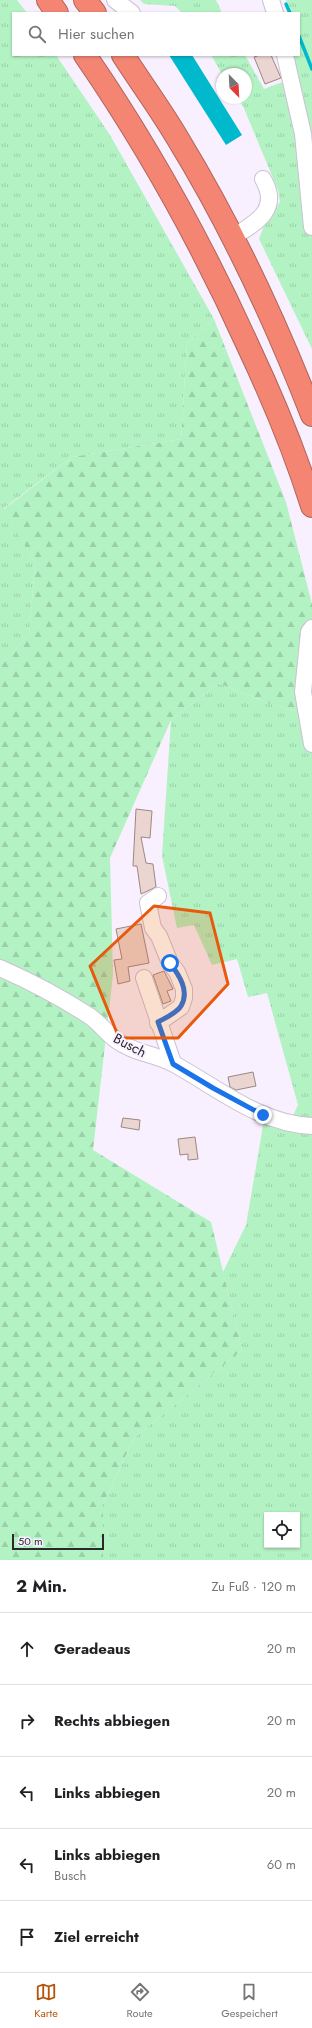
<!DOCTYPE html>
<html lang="de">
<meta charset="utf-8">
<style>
body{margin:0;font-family:Jost,sans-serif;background:#f6f6f6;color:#202124}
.controls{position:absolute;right:12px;bottom:12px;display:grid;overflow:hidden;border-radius:0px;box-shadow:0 1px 3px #0004}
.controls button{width:36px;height:36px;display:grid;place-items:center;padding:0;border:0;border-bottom:1px solid #e0e0e0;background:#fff;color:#202124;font:20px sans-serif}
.compass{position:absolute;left:216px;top:68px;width:36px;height:36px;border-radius:50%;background:#fff;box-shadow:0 1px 3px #0004;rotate:156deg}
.scale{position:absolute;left:12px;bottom:10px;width:92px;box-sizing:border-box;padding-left:4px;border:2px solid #2c282e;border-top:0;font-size:11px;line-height:14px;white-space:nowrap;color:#2c282e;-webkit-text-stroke:3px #f8f0fe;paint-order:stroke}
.stop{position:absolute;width:12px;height:12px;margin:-9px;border:3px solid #1a73e8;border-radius:50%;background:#fff}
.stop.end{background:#1a73e8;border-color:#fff;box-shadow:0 1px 4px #0008}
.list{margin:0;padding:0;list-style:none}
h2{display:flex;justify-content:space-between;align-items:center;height:52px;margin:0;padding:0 16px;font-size:17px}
h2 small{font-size:13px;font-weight:400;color:#757577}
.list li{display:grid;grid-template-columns:26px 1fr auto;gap:12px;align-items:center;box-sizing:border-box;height:72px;padding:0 16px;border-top:1px solid #e0e0e0}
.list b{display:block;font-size:15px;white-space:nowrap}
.list p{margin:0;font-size:13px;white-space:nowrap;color:#757577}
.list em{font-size:13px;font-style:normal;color:#757577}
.icon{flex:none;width:22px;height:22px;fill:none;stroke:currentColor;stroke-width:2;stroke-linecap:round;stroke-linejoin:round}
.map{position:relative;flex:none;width:312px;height:1560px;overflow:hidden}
.search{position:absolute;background:#fff;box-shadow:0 1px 3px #0004;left:12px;right:12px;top:12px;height:44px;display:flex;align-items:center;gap:10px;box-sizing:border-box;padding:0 14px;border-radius:0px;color:#757577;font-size:15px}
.sheet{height:412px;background:#fff}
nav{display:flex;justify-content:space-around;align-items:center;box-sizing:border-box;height:56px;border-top:1px solid #e0e0e0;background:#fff;font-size:11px;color:#757577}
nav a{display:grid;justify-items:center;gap:2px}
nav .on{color:#b45309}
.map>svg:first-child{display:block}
.grass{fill:url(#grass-tufts);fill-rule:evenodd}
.forest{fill:url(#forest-firs)}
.water{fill:#00b9cd}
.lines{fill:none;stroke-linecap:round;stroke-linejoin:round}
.stream{stroke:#00b9cd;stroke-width:3.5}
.building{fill:#ead5d0;stroke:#9c8883}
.minor-casing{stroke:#cbc2d2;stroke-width:18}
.highway-casing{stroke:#ae645b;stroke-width:24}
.minor{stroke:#fff;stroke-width:16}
.highway{stroke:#f48573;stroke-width:22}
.route{stroke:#1a73e8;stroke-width:5}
.marked{fill:#e8590c;fill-opacity:0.2;stroke:#e8590c;stroke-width:3;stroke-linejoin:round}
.labels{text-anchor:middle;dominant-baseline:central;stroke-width:4;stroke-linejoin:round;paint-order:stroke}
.street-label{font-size:14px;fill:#2c282e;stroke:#f8f0fe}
</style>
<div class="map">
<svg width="312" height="1560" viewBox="0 0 312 1560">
<defs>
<pattern id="grass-tufts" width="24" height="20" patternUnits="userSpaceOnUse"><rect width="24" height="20" fill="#b3f2c3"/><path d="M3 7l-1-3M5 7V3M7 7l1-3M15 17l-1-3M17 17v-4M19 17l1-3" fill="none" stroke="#9ad0a8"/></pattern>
<pattern id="forest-firs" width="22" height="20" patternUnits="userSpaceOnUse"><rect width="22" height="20" fill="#b3f2c3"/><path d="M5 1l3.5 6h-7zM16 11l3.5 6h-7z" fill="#9ad0a8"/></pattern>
</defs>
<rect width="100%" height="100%" fill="#f8f0fe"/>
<g class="grass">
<polygon points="0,0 17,0 27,13 13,13 13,55 56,55 110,135 214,319 187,343 181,439 72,457 4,508 35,564 29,634 0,667"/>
<polygon points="140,0 216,0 222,13 182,13 175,6 144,4"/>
<polygon points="286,0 312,0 312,349 259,239 265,223 280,202 278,190 243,106 237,98 246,98 246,74 222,74 211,55 245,55 264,89 288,80 290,55 299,55 299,13 289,13 291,10"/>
<path d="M 218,683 L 271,704 L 312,715 L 312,1560 L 103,1560 L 103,1504 L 134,1438 L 242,1350 L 223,1272 L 246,1225 L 265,1114 L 290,1122 L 298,1105 L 267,993 L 248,997 L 237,959 L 212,965 L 194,925 L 177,928 L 162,856 L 171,720 ZM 267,1515 L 297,1515 L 297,1545 L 267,1545 Z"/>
</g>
<polygon class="forest" points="214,319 286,502 312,604 312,715 271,704 218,683 171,720 110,858 113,975 93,1150 211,1222 242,1350 134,1438 103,1504 103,1560 0,1560 0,667 29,634 35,564 4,509 72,457 181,439 187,343"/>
<polygon class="water" points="169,55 192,55 242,135 226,145"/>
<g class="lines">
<g class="stream">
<polyline points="286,4 290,13"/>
<polyline points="299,36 312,69"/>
</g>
</g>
<g class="building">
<polygon points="260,55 271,55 281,78 265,84 254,57"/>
<polygon points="136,809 152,811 150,838 141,837 146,863 153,864 156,887 141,894 137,866 133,866"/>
<polygon points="141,924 149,963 128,967 130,981 118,984 114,960 122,959 116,929"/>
<polygon points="164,971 173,989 167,991 171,1001 163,1004 153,975"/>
<polygon points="253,1072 256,1086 236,1090 230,1087 228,1077"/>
<polygon points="123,1118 140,1120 139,1130 121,1127"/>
<polygon points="195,1137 198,1159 188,1160 188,1154 180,1155 178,1139"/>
</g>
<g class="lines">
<g class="minor-casing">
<g id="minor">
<polyline points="115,0 132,13"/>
<polyline points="271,0 275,13"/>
<polyline points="285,55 303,134 312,227"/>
<path d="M 231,238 C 256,223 281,210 263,179"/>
<polyline points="312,628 309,632 303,692 312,744"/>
<polyline points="158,896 148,903 153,928 159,936 170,963 177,972 184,989 184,998 181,1007 158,1023"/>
<path d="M 0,968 C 32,982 62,998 91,1017 C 100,1024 107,1033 116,1040 C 133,1053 156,1054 174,1064 C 218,1088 260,1124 312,1126"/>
<polyline points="144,978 173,1063"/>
</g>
</g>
<g class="highway-casing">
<g id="highway">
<polyline points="48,0 57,13"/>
<polyline points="85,0 95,13"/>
<path d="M 85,55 C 149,148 203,246 249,348 C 273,399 295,452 312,506"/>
<path d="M 123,55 C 141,83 161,110 178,139 C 231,226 275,320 312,415"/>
</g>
</g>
<use href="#minor" class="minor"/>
<use href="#highway" class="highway"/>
</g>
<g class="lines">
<path class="route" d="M 170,963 C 179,975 190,991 181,1006 C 177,1013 165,1018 158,1022 L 173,1064 L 213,1088 L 263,1115"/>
</g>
<path class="marked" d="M 154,906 L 210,913 L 228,984 L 178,1038 L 119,1038 L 90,966 Z"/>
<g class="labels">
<g class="street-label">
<text transform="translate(130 1045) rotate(28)">Busch</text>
</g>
</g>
</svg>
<div class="controls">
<button><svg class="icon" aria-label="locate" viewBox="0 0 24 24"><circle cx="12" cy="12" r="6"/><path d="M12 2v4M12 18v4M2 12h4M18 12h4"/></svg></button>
</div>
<svg class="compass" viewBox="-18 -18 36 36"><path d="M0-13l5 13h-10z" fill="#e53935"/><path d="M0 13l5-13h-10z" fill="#757577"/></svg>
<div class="scale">50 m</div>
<div class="stop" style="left:170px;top:963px"></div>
<div class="stop end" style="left:263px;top:1115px"></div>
<div class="search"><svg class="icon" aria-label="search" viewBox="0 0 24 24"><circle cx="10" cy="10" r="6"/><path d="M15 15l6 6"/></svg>Hier suchen</div>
</div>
<section class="sheet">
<h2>2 Min.<small>Zu Fuß · 120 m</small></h2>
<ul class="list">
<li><svg class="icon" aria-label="ahead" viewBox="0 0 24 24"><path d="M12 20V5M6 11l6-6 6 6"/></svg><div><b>Geradeaus</b></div><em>20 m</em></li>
<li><svg class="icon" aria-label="right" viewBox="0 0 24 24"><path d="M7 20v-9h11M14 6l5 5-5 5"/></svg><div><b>Rechts abbiegen</b></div><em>20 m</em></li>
<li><svg class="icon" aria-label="left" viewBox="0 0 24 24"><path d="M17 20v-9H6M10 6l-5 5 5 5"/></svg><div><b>Links abbiegen</b></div><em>20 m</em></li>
<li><svg class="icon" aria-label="left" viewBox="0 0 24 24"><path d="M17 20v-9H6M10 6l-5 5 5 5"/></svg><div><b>Links abbiegen</b><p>Busch</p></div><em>60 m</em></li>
<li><svg class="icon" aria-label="arrive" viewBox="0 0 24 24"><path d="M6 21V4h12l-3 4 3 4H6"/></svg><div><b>Ziel erreicht</b></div></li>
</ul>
</section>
<nav>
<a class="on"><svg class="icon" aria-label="map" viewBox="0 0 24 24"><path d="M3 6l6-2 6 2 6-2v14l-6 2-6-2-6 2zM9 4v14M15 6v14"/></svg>Karte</a>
<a><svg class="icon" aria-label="directions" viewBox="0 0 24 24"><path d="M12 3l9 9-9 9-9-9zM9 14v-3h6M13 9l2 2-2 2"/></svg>Route</a>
<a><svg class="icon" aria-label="saved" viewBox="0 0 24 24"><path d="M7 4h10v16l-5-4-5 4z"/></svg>Gespeichert</a>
</nav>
